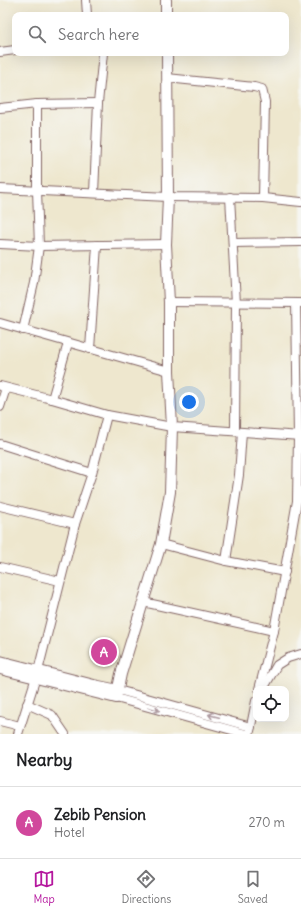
<!DOCTYPE html>
<style>
body{margin:0;font-family:Delius,sans-serif;background:#f6f6f6;color:#202124}
.controls{position:absolute;right:12px;bottom:12px;display:grid;overflow:hidden;border-radius:8px;box-shadow:0 4px 16px #0002}
.controls button{width:36px;height:36px;display:grid;place-items:center;padding:0;border:0;border-bottom:1px solid #e0e0e0;background:#fff;color:#202124;font:20px sans-serif}
.you{position:absolute;left:189px;top:402px;width:14px;height:14px;margin:-10px;border:3px solid #fff;border-radius:50%;background:#1a73e8;box-shadow:0 0 0 6px #1a73e833}
.badge{display:grid;place-items:center;width:26px;height:26px;border-radius:50%;background:#b5179e;color:#fff;font-size:13px;font-weight:700}
.pin{position:absolute;translate:-50% -50%;border:2px solid #fff;box-shadow:0 1px 4px #0006}
.list{margin:0;padding:0;list-style:none}
h2{display:flex;justify-content:space-between;align-items:center;height:52px;margin:0;padding:0 16px;font-size:17px}
h2 small{font-size:13px;font-weight:400;color:#757577}
.list li{display:grid;grid-template-columns:26px 1fr auto;gap:12px;align-items:center;box-sizing:border-box;height:72px;padding:0 16px;border-top:1px solid #e0e0e0}
.list b{display:block;font-size:15px;white-space:nowrap}
.list p{margin:0;font-size:13px;white-space:nowrap;color:#757577}
.list em{font-size:13px;font-style:normal;color:#757577}
.icon{flex:none;width:22px;height:22px;fill:none;stroke:currentColor;stroke-width:2;stroke-linecap:round;stroke-linejoin:round}
.map{position:relative;flex:none;width:301px;height:734px;overflow:hidden}
.search{position:absolute;background:#fff;box-shadow:0 4px 16px #0002;left:12px;right:12px;top:12px;height:44px;display:flex;align-items:center;gap:10px;box-sizing:border-box;padding:0 14px;border-radius:8px;color:#757577;font-size:15px}
.sheet{height:124px;background:#fff}
nav{display:flex;justify-content:space-around;align-items:center;box-sizing:border-box;height:56px;border-top:1px solid #e0e0e0;background:#fff;font-size:11px;color:#757577}
nav a{display:grid;justify-items:center;gap:2px}
nav .on{color:#b5179e}
.map>svg:first-child{display:block}
.lines{fill:none;stroke-linecap:round;stroke-linejoin:round}
.minor-casing{stroke:#836564;stroke-width:10}
.tertiary-casing{stroke:#836564;stroke-width:12}
.minor{stroke:#fff;stroke-width:8}
.tertiary{stroke:#fff;stroke-width:10}
.oneway{stroke:#ae9aa0}
</style>
<div class="map">
<svg width="301" height="734" viewBox="0 0 301 734">
<rect width="100%" height="100%" fill="#f6f6f2"/>
<filter id="ink" filterUnits="userSpaceOnUse"><feTurbulence type="fractalNoise" baseFrequency=".025" numOctaves="2"/><feDisplacementMap in="SourceGraphic" scale="8" xChannelSelector="R" yChannelSelector="G"/><feConvolveMatrix kernelMatrix="1 2 1 2 8 2 1 2 1" color-interpolation-filters="sRGB"/></filter>
<filter id="wash" filterUnits="userSpaceOnUse"><feTurbulence type="fractalNoise" baseFrequency=".012" numOctaves="4" result="noise"/><feDisplacementMap in="SourceGraphic" scale="16" xChannelSelector="R" yChannelSelector="G"/><feGaussianBlur stdDeviation="0.9" result="paint"/><feColorMatrix in="noise" values="0 0 0 0 0 0 0 0 0 0 0 0 0 0 0 0 0 1.4 0 .05"/><feComposite in="paint" operator="in"/></filter>
<g filter="url(#wash)">
<rect width="100%" height="100%" fill="#eee7ce"/>
</g>
<g filter="url(#ink)">
<g class="lines">
<g class="minor-casing">
<g id="minor">
<polyline points="86,0 87,15"/>
<polyline points="0,52 15,50"/>
<polyline points="167,78 254,87 262,89 265,102 263,198"/>
<polyline points="0,108 37,104 98,103"/>
<polyline points="0,189 168,197 263,198 301,202"/>
<polyline points="94,193 98,103 103,53"/>
<polyline points="230,197 236,303 235,431"/>
<polyline points="233,243 301,242"/>
<polyline points="0,244 39,246 166,244"/>
<polyline points="169,302 300,303"/>
<polyline points="0,323 169,371"/>
<polyline points="23,330 34,283 39,246 37,190 37,104"/>
<polyline points="90,349 97,245"/>
<polyline points="0,386 52,399 107,415 172,427 301,436"/>
<polyline points="52,399 68,343"/>
<polyline points="0,407 6,388"/>
<polyline points="0,444 92,473"/>
<polyline points="0,506 75,524"/>
<polyline points="161,544 226,561 285,572"/>
<polyline points="226,561 239,475 242,432"/>
<polyline points="0,567 60,581"/>
<polyline points="143,602 274,631"/>
<polyline points="259,689 274,631 297,501 298,436 296,303"/>
<polyline points="263,689 277,665 288,658 301,654"/>
<polyline points="118,690 251,727"/>
<polyline points="116,698 246,734"/>
<polyline points="27,704 52,715 65,734"/>
<polyline points="0,721 20,726"/>
<polyline points="250,731 256,701"/>
<polyline points="18,734 38,671 75,524 92,473 107,415"/>
</g>
</g>
<g class="tertiary-casing">
<g id="tertiary">
<polyline points="166,0 166,15"/>
<polyline points="0,661 94,685 118,690"/>
<polyline points="0,669 116,698 121,674 161,544 170,492 172,427 169,371 169,302 166,244 168,197 167,53"/>
</g>
</g>
<use href="#minor" class="minor"/>
<use href="#tertiary" class="tertiary"/>
</g>
<defs><path id="oneway-shaft" d="M-6 0H5M1.5-3L5.5 0L1.5 3" fill="none" stroke-width="1.6" stroke-linecap="round" stroke-linejoin="round"/></defs>
<g class="oneway">
<use href="#oneway-shaft" transform="translate(154 709) rotate(15)"/>
<use href="#oneway-shaft" transform="translate(214 716) rotate(-165)"/>
</g>
</g>
</svg>
<div class="controls">
<button><svg class="icon" aria-label="locate" viewBox="0 0 24 24"><circle cx="12" cy="12" r="6"/><path d="M12 2v4M12 18v4M2 12h4M18 12h4"/></svg></button>
</div>
<div class="you"></div>
<div class="pin badge" style="left:104px;top:652px;background:#d1479c">A</div>
<div class="search"><svg class="icon" aria-label="search" viewBox="0 0 24 24"><circle cx="10" cy="10" r="6"/><path d="M15 15l6 6"/></svg>Search here</div>
</div>
<section class="sheet">
<h2>Nearby<small></small></h2>
<ul class="list">
<li><span class="badge" style="background:#d1479c">A</span><div><b>Zebib Pension</b><p>Hotel</p></div><em>270 m</em></li>
</ul>
</section>
<nav>
<a class="on"><svg class="icon" aria-label="map" viewBox="0 0 24 24"><path d="M3 6l6-2 6 2 6-2v14l-6 2-6-2-6 2zM9 4v14M15 6v14"/></svg>Map</a>
<a><svg class="icon" aria-label="directions" viewBox="0 0 24 24"><path d="M12 3l9 9-9 9-9-9zM9 14v-3h6M13 9l2 2-2 2"/></svg>Directions</a>
<a><svg class="icon" aria-label="saved" viewBox="0 0 24 24"><path d="M7 4h10v16l-5-4-5 4z"/></svg>Saved</a>
</nav>
